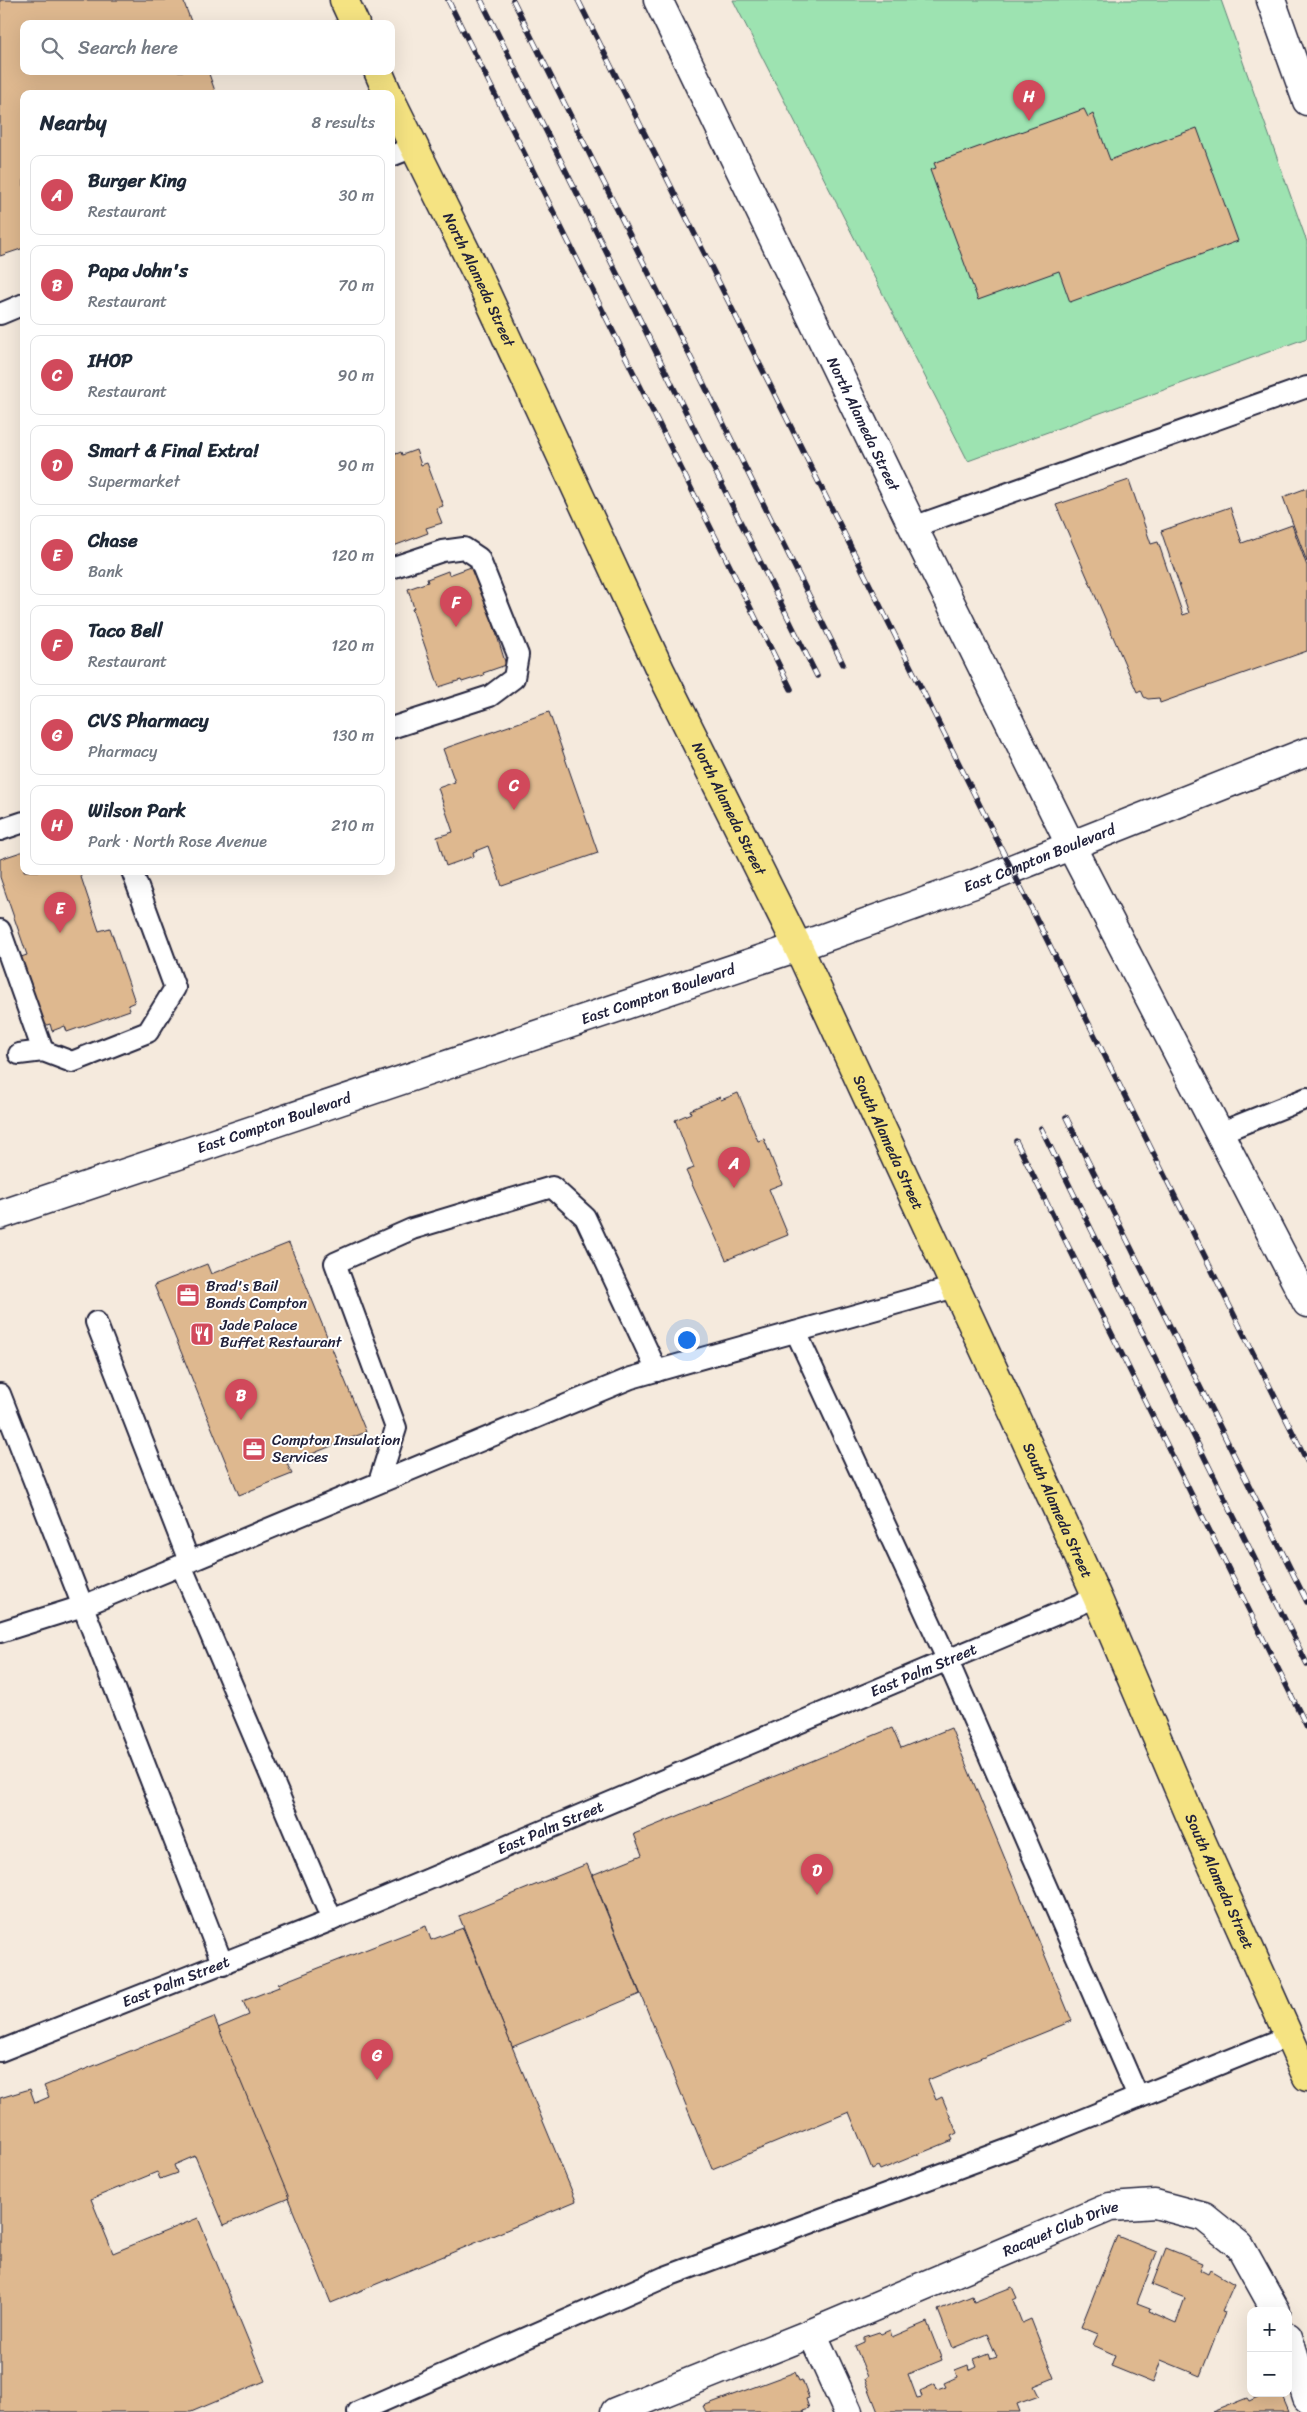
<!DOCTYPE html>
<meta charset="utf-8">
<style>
body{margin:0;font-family:Sriracha,sans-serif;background:#f2f2f3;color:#1f2937}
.controls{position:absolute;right:15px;bottom:15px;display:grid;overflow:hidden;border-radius:10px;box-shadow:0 5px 20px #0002}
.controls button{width:45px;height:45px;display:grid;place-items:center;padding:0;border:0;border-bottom:1px solid #e0e1e3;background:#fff;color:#1f2937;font:25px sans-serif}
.you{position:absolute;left:686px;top:1339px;width:18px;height:18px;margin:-12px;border:4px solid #fff;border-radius:50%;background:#1a73e8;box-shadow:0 0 0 8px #1a73e833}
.badge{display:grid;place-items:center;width:32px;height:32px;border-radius:50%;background:#d1495b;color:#fff;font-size:16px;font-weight:700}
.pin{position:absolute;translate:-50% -41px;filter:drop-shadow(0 1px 2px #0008)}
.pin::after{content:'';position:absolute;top:26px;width:18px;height:15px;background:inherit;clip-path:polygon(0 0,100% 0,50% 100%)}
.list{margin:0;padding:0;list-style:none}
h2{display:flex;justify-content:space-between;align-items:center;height:65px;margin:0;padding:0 20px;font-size:21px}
h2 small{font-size:16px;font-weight:400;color:#747a83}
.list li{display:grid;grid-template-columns:32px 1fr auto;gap:15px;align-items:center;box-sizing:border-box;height:80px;margin:0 10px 10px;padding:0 10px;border:1px solid #e0e1e3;border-radius:10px}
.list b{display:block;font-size:19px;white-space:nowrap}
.list p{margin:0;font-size:16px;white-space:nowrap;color:#747a83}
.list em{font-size:16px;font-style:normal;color:#747a83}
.icon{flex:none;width:28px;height:28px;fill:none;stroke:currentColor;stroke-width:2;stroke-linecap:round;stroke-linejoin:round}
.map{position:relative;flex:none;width:1307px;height:2412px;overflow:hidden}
.search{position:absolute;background:#fff;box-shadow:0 5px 20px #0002;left:20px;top:20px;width:375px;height:55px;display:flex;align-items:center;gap:12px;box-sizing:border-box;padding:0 18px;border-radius:10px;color:#747a83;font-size:19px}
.panel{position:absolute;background:#fff;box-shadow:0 5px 20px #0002;left:20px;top:90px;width:375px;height:785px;border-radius:10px}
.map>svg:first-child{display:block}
.green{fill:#9de3b1;stroke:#608276}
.building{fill:#deb88f;stroke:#22223b}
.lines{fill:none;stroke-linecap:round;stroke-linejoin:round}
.lane-casing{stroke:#22223b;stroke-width:24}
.street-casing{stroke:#22223b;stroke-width:31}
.secondary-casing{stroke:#22223b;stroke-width:31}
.primary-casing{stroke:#22223b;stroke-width:31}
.lane{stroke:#fff;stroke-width:20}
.street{stroke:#fff;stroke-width:28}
.secondary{stroke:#fff;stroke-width:28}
.primary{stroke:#f5e382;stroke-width:28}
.rail-casing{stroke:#22223b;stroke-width:5.5}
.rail{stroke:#fff;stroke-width:4;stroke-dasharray:11;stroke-linecap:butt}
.labels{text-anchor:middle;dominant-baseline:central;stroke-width:4;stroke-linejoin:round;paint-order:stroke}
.street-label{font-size:15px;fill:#22223b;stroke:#fff}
.poi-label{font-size:15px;fill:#22223b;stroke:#fff;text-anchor:start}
</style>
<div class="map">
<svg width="1307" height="2412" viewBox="0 0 1307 2412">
<rect width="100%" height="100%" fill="#f5eadd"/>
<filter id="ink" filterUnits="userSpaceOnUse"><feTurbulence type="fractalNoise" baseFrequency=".02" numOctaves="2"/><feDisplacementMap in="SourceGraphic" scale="10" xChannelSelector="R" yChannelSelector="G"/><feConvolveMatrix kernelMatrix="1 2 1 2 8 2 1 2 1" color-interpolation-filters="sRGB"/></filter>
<g filter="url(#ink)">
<polygon class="green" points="733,0 1221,0 1307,242 1307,338 968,461"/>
<g class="building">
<polygon points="0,0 183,0 192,24 24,24 24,71 208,71 216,94 24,94 24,248 0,256"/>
<polygon points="1084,109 1088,117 1093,114 1110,160 1197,128 1238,241 1070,302 1059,271 978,300 930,170 936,168 934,163"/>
<polygon points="391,442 396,454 401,452 402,455 416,450 421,465 427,463 443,506 436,508 442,523 426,528 428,533 391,547"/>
<polygon points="1129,480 1151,544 1158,542 1183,615 1189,613 1161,531 1230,507 1242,543 1292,525 1307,566 1307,651 1160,703 1159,698 1148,699 1144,697 1141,690 1137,692 1056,505"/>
<polygon points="1307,488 1307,562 1283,497"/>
<polygon points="471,567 479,588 482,587 506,665 483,673 484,675 462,682 461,680 439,687 412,609 414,608 408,589 428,582 427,579 448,571 449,575"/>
<polygon points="549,712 598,853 502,886 488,846 473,852 474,856 446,866 437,837 453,832 438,788 455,782 443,749"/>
<polygon points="24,851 24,871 79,871 99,931 110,928 135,1002 128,1005 130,1010 67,1032 65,1026 52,1031 50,1024 41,1027 18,958 27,955 0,877 0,859"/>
<polygon points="738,1093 758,1141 764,1139 782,1184 769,1189 788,1235 726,1260 686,1171 694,1168 675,1120 691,1113 690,1110 720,1097 721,1100"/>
<polygon points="289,1243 366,1432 287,1464 292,1474 239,1495 154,1285 207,1264 211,1274"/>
<polygon points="892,1728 901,1748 951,1728 1072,2021 928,2080 936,2100 942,2097 957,2133 951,2136 953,2140 880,2170 878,2166 872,2169 849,2112 712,2169 592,1875 642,1855 634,1834"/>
<polygon points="587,1864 640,1994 512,2047 459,1916"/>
<polygon points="426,1926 431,1940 463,1928 576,2201 331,2303 218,2028 249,2015 243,2001 279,1987 278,1984"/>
<polygon points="214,2017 289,2198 224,2225 195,2156 174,2165 177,2173 160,2179 157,2172 91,2199 113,2253 198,2218 265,2381 191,2412 0,2412 0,2098 30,2089 35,2103 49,2097 44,2086"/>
<polygon points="1117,2236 1157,2252 1137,2303 1150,2308 1149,2311 1176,2323 1185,2298 1152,2285 1166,2248 1203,2263 1200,2270 1208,2274 1210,2270 1234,2284 1222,2311 1225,2312 1200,2376 1161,2360 1153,2383 1111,2366 1115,2355 1093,2345 1098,2334 1081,2327"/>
<polygon points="1012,2287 1017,2298 1013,2300 1022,2323 1031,2319 1054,2378 1034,2386 1039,2396 1017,2404 1020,2412 878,2412 865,2379 868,2377 855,2346 864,2342 864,2337 879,2332 881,2334 890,2330 892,2337 927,2322 942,2360 908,2374 917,2398 922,2397 920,2391 935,2384 937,2390 946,2387 944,2383 957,2377 955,2370 968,2365 969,2370 977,2366 974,2359 989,2353 991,2359 997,2357 987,2334 953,2348 938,2310 972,2296 974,2302"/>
<polygon points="795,2372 799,2381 802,2380 809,2398 806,2399 809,2408 803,2410 804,2412 706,2412 703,2406"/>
<polygon points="1267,2393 1278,2393 1283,2398 1289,2412 1212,2412 1247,2398 1249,2401"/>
</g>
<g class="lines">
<g class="lane-casing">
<g id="lane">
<polyline points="391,156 414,147"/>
<polyline points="0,314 24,304"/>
<polyline points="913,527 1307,387"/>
<polyline points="391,568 442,551 464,548 479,558 518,655 514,678 490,696 391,728"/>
<polyline points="0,830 24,822"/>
<polyline points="0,930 43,1051"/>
<polyline points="19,1054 43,1051 72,1062 148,1032 175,988 132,871"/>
<polyline points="1219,1133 1307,1098"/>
<polyline points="96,1322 189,1561"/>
<polyline points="796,1332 947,1659 1138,2097"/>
<polyline points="0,1394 223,1965"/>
<polyline points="379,1482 396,1428 335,1263 412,1229 552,1187 585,1217 657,1371"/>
<polyline points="181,1565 332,1920"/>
<polyline points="0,1632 83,1606 631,1378 955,1287"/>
<path id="s1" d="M 0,2051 L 332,1920 L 1097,1597"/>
<polyline points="358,2412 665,2277 1017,2146 1289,2036"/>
</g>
</g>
<g class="street-casing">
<g id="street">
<polyline points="1271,0 1307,101"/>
<polyline points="812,2333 848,2412"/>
<polyline points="1288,2337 1307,2398"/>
<path id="s2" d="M 615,2412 L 812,2333 L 1110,2207 L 1155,2204 L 1204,2217 L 1240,2246 L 1276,2311"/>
</g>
</g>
<g class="secondary-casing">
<g id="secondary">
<path id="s3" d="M 658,0 L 913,527 L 1071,846 L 1307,1303"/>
<path id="s4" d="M 0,1215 L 798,947 L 974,884 L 1307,752"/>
</g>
</g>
<g class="primary-casing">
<g id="primary">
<polyline points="344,0 355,24"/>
<polyline points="378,71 388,94"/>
<path id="s5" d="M 391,100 L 480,280 L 661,672 L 798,947 L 1013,1412 L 1097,1597 L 1192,1820 L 1307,2077"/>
</g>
</g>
<use href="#lane" class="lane"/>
<use href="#street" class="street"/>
<use href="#secondary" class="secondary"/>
<use href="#primary" class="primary"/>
<g class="rail-casing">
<g id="rail">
<polyline points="448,0 791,689"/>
<polyline points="481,0 817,676"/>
<polyline points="513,0 843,664"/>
<polyline points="578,0 1307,1461"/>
<polyline points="1066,1117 1307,1602"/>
<polyline points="1041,1128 1307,1664"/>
<polyline points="1016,1141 1307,1727"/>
</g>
</g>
<use href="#rail" class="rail"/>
</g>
</g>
<defs>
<g id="office-square" transform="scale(1.25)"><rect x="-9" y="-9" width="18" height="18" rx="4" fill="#d1495b" stroke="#fff"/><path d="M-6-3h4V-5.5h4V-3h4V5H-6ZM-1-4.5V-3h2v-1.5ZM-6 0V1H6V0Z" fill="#fff"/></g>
<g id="restaurant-square" transform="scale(1.25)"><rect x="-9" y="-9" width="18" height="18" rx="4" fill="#d1495b" stroke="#fff"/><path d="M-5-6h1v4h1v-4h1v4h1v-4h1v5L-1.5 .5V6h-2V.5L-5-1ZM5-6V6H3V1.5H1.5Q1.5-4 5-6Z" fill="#fff"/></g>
</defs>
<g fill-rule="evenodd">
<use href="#office-square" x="188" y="1295"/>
<use href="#restaurant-square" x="202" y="1334"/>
<use href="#office-square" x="254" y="1449"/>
</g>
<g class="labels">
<g class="street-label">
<text stroke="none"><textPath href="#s5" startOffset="200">North Alameda Street</textPath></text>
<text stroke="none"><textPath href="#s3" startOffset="471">North Alameda Street</textPath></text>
<text stroke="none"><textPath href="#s5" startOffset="785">North Alameda Street</textPath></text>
<text stroke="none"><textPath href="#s4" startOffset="1099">East Compton Boulevard</textPath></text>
<text stroke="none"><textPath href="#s4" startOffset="694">East Compton Boulevard</textPath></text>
<text stroke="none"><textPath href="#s4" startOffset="289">East Compton Boulevard</textPath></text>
<text stroke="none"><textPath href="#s5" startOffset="1155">South Alameda Street</textPath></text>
<text stroke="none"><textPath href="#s5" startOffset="1560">South Alameda Street</textPath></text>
<text stroke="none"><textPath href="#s1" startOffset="999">East Palm Street</textPath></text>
<text stroke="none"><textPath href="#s1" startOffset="594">East Palm Street</textPath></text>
<text stroke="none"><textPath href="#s5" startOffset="1965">South Alameda Street</textPath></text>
<text stroke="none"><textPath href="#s1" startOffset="189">East Palm Street</textPath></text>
<text stroke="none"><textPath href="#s2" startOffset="482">Racquet Club Drive</textPath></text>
</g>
<g class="poi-label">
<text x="206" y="1286">Brad's Bail<tspan x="206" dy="17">Bonds Compton</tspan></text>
<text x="220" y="1325">Jade Palace<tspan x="220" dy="17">Buffet Restaurant</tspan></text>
<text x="272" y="1440">Compton Insulation<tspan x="272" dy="17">Services</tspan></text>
</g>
</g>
</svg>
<div class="controls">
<button>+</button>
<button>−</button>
</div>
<div class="you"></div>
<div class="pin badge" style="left:734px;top:1188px">A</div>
<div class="pin badge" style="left:241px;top:1420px">B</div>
<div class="pin badge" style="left:514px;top:810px">C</div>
<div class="pin badge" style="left:817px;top:1895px">D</div>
<div class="pin badge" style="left:60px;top:933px">E</div>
<div class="pin badge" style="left:456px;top:627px">F</div>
<div class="pin badge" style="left:377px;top:2080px">G</div>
<div class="pin badge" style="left:1029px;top:121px">H</div>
<div class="search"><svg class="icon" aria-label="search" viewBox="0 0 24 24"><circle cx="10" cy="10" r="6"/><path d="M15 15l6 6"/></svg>Search here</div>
<section class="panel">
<h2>Nearby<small>8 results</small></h2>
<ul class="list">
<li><span class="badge">A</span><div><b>Burger King</b><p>Restaurant</p></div><em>30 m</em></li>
<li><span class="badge">B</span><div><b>Papa John's</b><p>Restaurant</p></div><em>70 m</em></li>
<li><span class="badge">C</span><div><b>IHOP</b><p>Restaurant</p></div><em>90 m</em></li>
<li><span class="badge">D</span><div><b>Smart &amp; Final Extra!</b><p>Supermarket</p></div><em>90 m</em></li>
<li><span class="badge">E</span><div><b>Chase</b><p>Bank</p></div><em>120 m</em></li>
<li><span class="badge">F</span><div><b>Taco Bell</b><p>Restaurant</p></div><em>120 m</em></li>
<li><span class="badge">G</span><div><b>CVS Pharmacy</b><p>Pharmacy</p></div><em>130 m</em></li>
<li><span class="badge">H</span><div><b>Wilson Park</b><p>Park · North Rose Avenue</p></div><em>210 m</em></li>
</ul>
</section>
</div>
